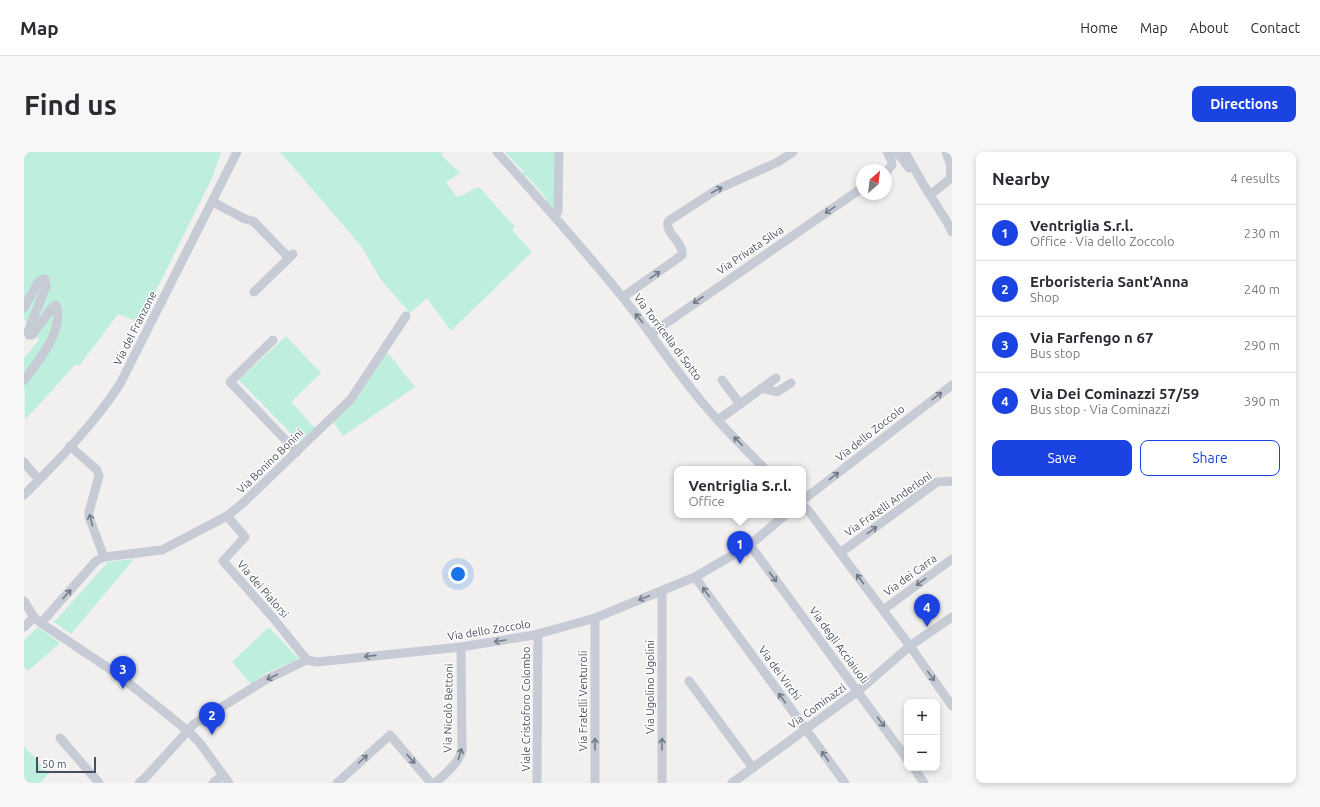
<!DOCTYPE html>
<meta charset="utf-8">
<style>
body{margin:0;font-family:Ubuntu,sans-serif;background:#f7f7f7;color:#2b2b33}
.controls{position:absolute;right:12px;bottom:12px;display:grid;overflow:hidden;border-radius:8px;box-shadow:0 2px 6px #0003}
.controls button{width:36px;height:36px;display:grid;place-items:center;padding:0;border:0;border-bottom:1px solid #e1e1e2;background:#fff;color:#2b2b33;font:20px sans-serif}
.compass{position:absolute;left:832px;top:12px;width:36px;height:36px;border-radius:50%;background:#fff;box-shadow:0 2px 6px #0003;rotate:28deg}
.scale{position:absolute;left:12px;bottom:10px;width:60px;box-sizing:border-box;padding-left:4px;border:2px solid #474e5d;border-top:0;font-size:11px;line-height:14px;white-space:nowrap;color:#474e5d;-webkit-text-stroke:3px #fff;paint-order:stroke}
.you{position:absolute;left:434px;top:422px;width:14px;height:14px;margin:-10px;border:3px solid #fff;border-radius:50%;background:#1a73e8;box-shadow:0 0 0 6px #1a73e833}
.badge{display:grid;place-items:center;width:26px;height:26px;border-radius:50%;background:#1a43e1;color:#fff;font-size:13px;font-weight:700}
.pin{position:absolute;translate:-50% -33px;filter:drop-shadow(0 1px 2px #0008)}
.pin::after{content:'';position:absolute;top:21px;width:14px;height:12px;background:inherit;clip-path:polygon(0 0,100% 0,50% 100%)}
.popup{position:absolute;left:650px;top:314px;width:132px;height:52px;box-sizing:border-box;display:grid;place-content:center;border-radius:8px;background:#fff;filter:drop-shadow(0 1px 3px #0005);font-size:13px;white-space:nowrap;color:#7c7c81}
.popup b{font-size:15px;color:#2b2b33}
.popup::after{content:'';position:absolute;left:50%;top:100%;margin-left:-8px;border:8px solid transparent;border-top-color:#fff}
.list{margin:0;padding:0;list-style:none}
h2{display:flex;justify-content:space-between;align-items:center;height:52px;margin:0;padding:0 16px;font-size:17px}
h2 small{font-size:13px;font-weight:400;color:#7c7c81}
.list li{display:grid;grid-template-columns:26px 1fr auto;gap:12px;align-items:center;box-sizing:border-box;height:56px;padding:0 16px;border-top:1px solid #e1e1e2}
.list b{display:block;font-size:15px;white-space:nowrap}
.list p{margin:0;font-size:13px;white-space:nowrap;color:#7c7c81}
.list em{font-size:13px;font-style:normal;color:#7c7c81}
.actions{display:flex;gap:8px;padding:12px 16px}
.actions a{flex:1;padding:9px 0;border:1px solid #1a43e1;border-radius:8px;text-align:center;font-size:14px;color:#1a43e1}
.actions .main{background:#1a43e1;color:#fff}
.map{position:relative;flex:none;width:928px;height:631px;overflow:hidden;border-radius:8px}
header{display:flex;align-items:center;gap:24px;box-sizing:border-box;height:56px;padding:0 20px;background:#fff;border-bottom:1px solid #e1e1e2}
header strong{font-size:19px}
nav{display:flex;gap:22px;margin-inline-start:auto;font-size:14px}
.intro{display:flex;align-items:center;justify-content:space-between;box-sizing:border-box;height:96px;padding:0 24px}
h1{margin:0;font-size:28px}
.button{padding:10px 18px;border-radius:8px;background:#1a43e1;color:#fff;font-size:14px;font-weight:700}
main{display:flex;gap:24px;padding:0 24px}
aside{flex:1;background:#fff;border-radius:8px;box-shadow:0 2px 6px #0003}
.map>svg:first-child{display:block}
.green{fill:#beefdc}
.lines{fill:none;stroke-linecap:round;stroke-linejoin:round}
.minor{stroke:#c6cbd6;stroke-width:9}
.oneway{stroke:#737a87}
.labels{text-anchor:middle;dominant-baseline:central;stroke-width:3;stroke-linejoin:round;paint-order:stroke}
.street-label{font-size:11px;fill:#474e5d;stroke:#fff}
</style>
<header>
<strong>Map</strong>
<nav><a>Home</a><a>Map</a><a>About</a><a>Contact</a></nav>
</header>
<div class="intro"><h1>Find us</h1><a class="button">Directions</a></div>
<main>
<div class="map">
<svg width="928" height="631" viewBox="0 0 928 631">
<rect width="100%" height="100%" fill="#f2f0ef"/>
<g class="green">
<polygon points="0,0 197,0 189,24 116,171 94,162 56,213 51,213 1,268 0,206 15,188 0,167"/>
<polygon points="256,0 419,0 417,3 436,21 422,30 433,45 455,35 491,75 488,78 508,100 427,179 403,146 386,161 357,128 337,94"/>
<polygon points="481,0 531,0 532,56 529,59 521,49 523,47 502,23 500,25 497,23 500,20"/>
<polygon points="262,184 297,221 267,250 291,276 275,290 215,228"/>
<polygon points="363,200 391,235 319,284 308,268 334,245"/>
<polygon points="110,407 47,482 30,470 84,410"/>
<polygon points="14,475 36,491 4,519 0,515 0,488"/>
<polygon points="245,475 275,507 240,522 227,532 208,510"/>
<polygon points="0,594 25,621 16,631 0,631"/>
</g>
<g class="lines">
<g class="minor">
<path d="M 473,0 C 516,48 559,96 600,147 C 624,177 645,209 669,239 C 691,267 716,292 741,317"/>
<polyline points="873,0 885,16"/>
<polyline points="881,0 899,32 923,70 928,80"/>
<polyline points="862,20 868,13 867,7 863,0"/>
<polyline points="906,43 926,27 927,14 922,0"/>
<polyline points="189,50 221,67 229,69 265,106 269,102"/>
<polyline points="531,65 534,59 535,0"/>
<polyline points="230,140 265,106"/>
<path d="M 599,145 L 658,103 C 660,90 641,82 644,70 L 646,68 L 694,37 L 754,10 L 769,0"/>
<path d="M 0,156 L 15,129 L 21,127 L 22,134 L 4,180 L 5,183 L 8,183 L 27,157 L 32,153 C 41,178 14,210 0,228"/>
<polyline points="628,181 838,36"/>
<polyline points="249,188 206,230 273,300"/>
<polyline points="698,228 716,252"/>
<polyline points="738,236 753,240 767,231"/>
<polyline points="694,268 752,226"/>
<polyline points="46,294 73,318 75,324 65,360 65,365 80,405"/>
<polyline points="0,310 8,320 15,327"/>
<path d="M 0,343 C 34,309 70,272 96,232 L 213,0"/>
<polyline points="779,348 928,233"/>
<polyline points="779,354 784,358 886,494 928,554"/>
<polyline points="203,364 221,385 199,409 250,467 283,508"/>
<polyline points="726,393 883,607"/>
<polyline points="816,401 913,330 928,329"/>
<polyline points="671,425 821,631"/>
<polyline points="0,449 10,465 17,471 92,521 164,579 175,590 205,631"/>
<polyline points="859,458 928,407"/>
<polyline points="571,466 571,631"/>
<polyline points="17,471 72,409 80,405 138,398 203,364 218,352 327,247 382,164"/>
<polyline points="0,475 10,465"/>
<polyline points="665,529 729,616"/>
<polyline points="36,586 75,631"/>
<polyline points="890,616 900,631"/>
<polyline points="115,631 121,626 170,572 243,527 283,508 293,510 437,495 510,483 571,466 671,425 726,393 761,363"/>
<polyline points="189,631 199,623"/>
<polyline points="313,631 366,583 407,631"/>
<path d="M 411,631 C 422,621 433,613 438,599 L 437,495"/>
<polyline points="513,631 514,482"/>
<polyline points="638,631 638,439"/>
<polyline points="708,631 834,539 886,494 928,465"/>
</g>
</g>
<defs><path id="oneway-shaft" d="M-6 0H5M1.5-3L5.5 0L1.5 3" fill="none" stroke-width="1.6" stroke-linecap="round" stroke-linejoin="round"/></defs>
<g class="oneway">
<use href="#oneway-shaft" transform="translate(693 38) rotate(-28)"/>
<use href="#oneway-shaft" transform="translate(806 58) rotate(146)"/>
<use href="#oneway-shaft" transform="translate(631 123) rotate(-35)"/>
<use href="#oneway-shaft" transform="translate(674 148) rotate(146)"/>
<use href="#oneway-shaft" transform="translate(615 166) rotate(-129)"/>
<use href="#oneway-shaft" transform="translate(913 244) rotate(-38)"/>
<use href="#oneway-shaft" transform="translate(714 289) rotate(-134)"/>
<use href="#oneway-shaft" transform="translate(810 324) rotate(-38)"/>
<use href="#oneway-shaft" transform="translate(67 368) rotate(-104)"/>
<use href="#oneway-shaft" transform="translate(848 378) rotate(-36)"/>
<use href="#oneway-shaft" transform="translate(749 425) rotate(53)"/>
<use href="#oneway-shaft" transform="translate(836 427) rotate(-127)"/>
<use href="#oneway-shaft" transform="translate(897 430) rotate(144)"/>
<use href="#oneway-shaft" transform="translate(682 440) rotate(-126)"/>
<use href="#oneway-shaft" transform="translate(43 442) rotate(-48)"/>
<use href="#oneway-shaft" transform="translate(620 446) rotate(158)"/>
<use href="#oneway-shaft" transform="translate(476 489) rotate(171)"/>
<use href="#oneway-shaft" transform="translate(346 504) rotate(174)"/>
<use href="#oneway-shaft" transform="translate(907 524) rotate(55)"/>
<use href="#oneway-shaft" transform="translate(248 525) rotate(154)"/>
<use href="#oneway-shaft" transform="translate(758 546) rotate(-126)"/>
<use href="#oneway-shaft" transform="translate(857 570) rotate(54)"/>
<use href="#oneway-shaft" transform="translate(571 592) rotate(-90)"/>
<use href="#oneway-shaft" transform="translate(638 592) rotate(-90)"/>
<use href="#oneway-shaft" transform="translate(436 602) rotate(-73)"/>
<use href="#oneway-shaft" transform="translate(801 604) rotate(-126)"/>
<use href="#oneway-shaft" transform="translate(339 607) rotate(-42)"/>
<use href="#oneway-shaft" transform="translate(387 607) rotate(49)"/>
</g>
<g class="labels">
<g class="street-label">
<text transform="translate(726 98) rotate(-34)">Via Privata Silva</text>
<text transform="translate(111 176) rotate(-63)">Via del Franzone</text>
<text transform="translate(644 185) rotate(53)">Via Torricella di Sotto</text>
<text transform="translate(846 281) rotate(-38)">Via dello Zoccolo</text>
<text transform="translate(246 309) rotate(-44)">Via Bonino Bonini</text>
<text transform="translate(864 352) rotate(-35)">Via Fratelli Anderloni</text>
<text transform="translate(886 423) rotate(-36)">Via dei Carra</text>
<text transform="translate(239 437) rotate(49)">Via dei Pialorsi</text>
<text transform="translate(465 478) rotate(-9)">Via dello Zoccolo</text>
<text transform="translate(815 493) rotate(54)">Via degli Acciaiuoli</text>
<text transform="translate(756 521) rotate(54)">Via dei Virchi</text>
<text transform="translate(626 535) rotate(-90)">Via Ugolino Ugolini</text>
<text transform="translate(559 549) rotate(-90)">Via Fratelli Venturoli</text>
<text transform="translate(793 554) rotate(-36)">Via Cominazzi</text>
<text transform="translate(424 556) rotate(-89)">Via Nicolò Bettoni</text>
<text transform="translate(502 557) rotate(-90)">Viale Cristoforo Colombo</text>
</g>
</g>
</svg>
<div class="controls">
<button>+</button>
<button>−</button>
</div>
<svg class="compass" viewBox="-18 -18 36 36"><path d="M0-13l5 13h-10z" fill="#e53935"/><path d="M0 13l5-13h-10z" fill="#7c7c81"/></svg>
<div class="scale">50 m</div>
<div class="you"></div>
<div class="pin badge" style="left:716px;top:412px">1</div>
<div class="popup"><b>Ventriglia S.r.l.</b>Office</div>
<div class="pin badge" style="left:188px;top:583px">2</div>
<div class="pin badge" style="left:99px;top:537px">3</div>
<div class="pin badge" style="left:903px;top:475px">4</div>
</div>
<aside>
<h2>Nearby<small>4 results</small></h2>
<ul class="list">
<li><span class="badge">1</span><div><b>Ventriglia S.r.l.</b><p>Office · Via dello Zoccolo</p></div><em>230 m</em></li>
<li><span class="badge">2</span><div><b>Erboristeria Sant'Anna</b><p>Shop</p></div><em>240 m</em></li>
<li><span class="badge">3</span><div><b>Via Farfengo n 67</b><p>Bus stop</p></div><em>290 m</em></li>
<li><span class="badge">4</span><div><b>Via Dei Cominazzi 57/59</b><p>Bus stop · Via Cominazzi</p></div><em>390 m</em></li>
</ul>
<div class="actions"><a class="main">Save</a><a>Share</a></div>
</aside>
</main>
